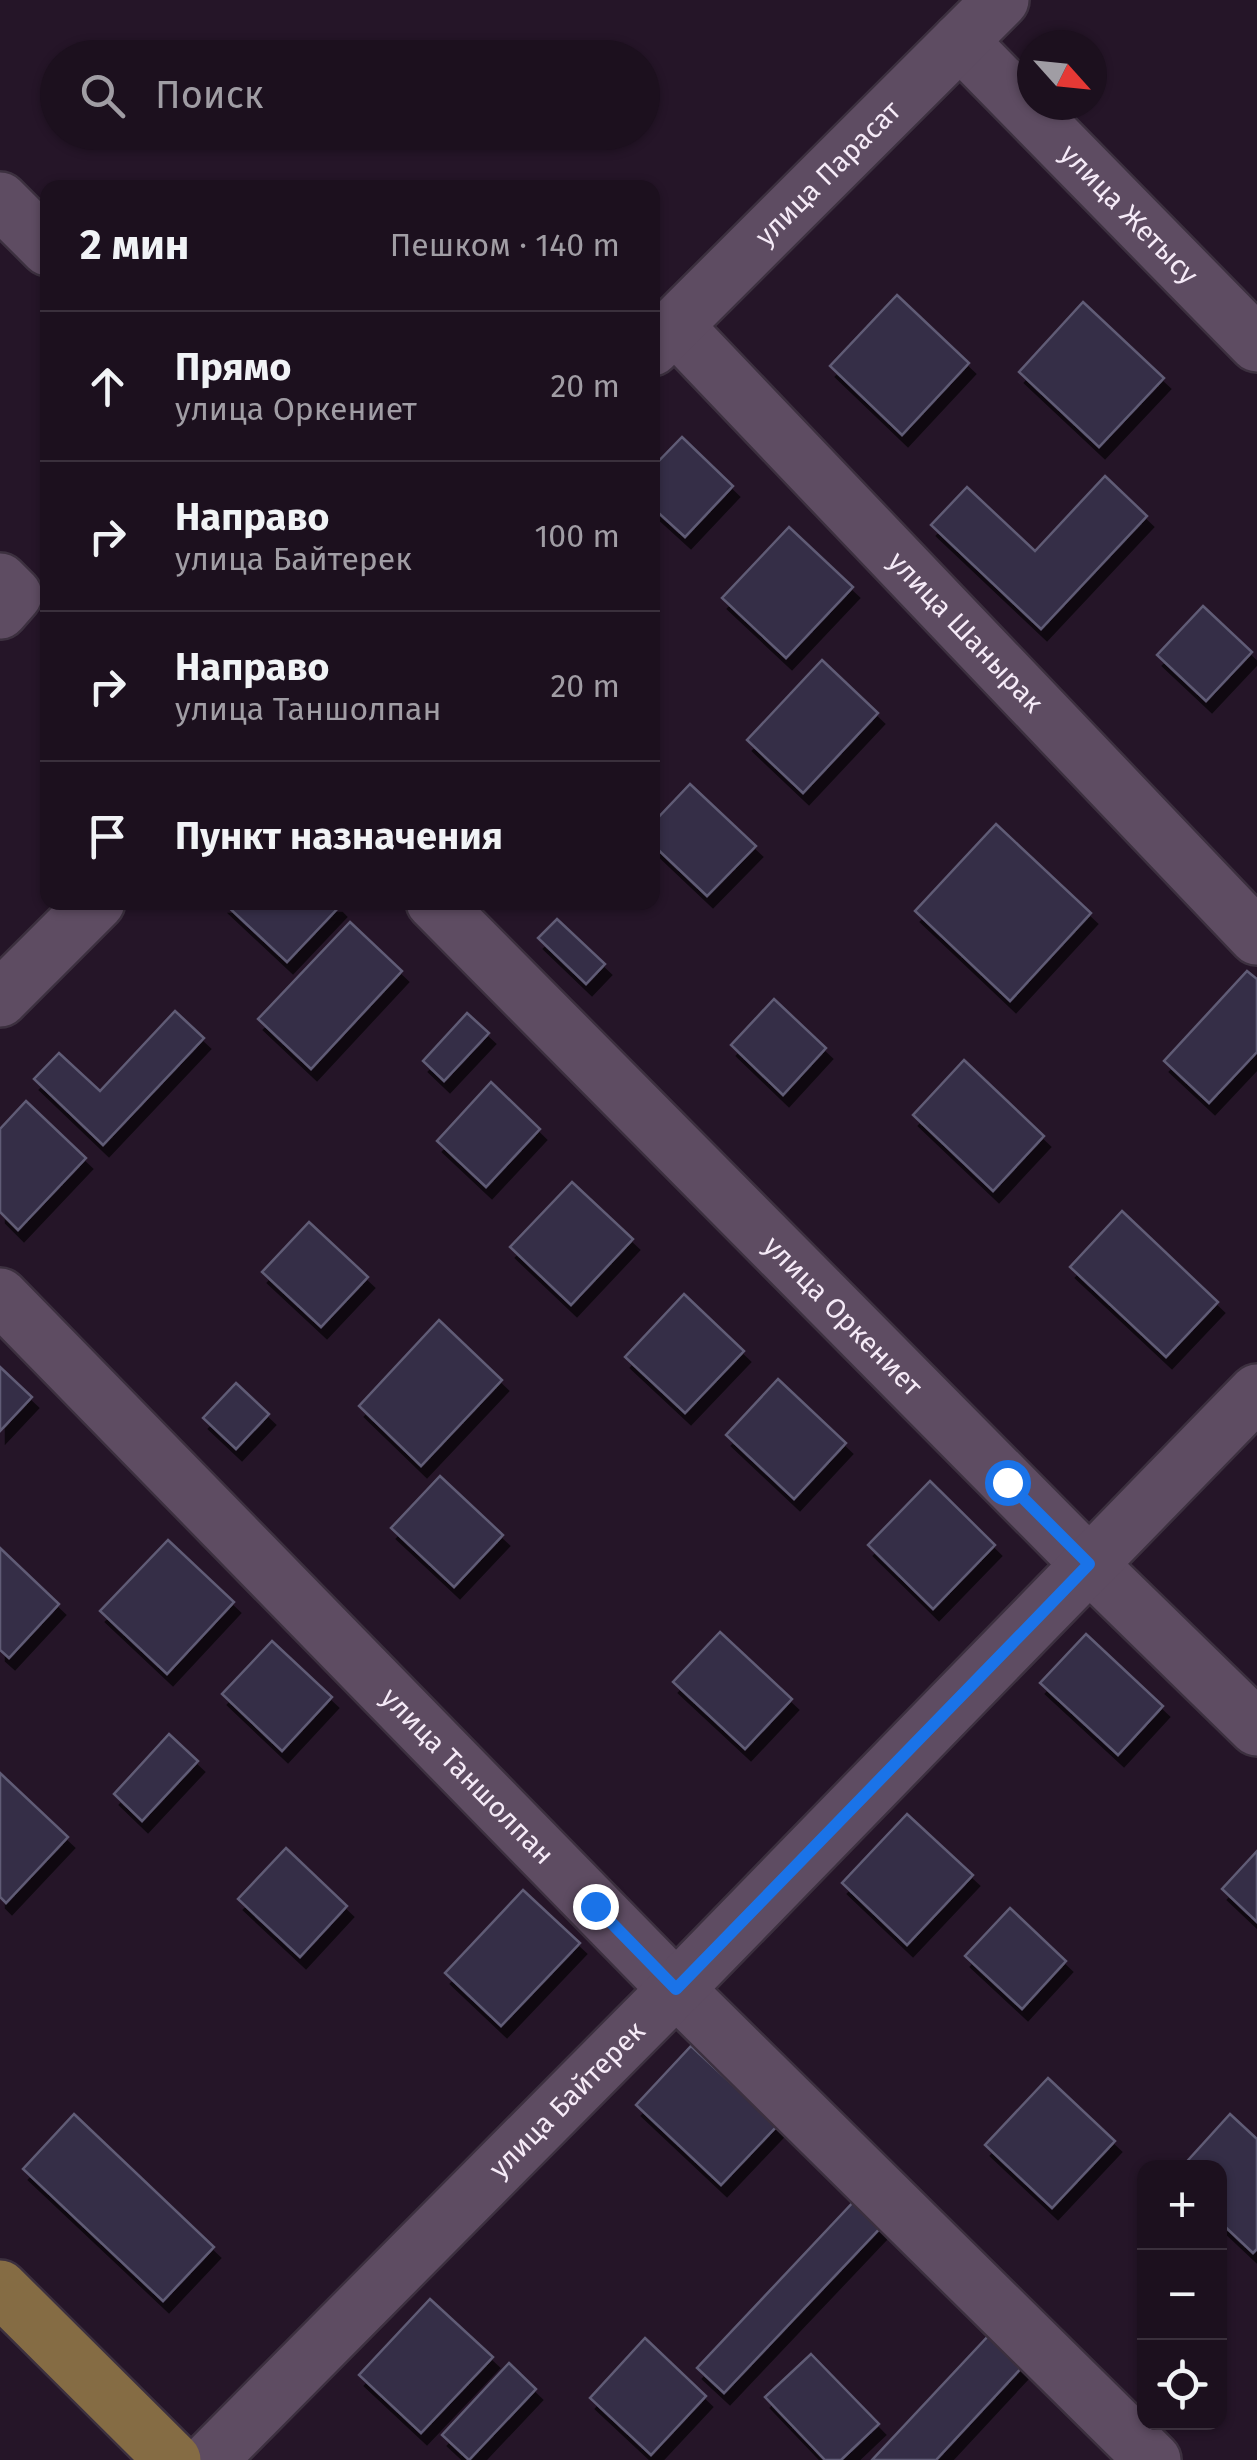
<!DOCTYPE html>
<html lang="ru">
<meta charset="utf-8">
<style>
body{margin:0;font-family:"Fira Sans",sans-serif;background:#251927;color:#f1f3f6}
.controls{position:absolute;right:30px;bottom:30px;display:grid;overflow:hidden;border-radius:20px;box-shadow:0 2px 8px #0004}
.controls button{width:90px;height:90px;display:grid;place-items:center;padding:0;border:0;border-bottom:2px solid #3a303c;background:#1c101e;color:#f1f3f6;font:50px sans-serif}
.compass{position:absolute;left:1017px;top:30px;width:90px;height:90px;border-radius:50%;background:#1c101e;box-shadow:0 2px 8px #0004;rotate:117deg}
.stop{position:absolute;width:30px;height:30px;margin:-22px;border:8px solid #1a73e8;border-radius:50%;background:#fff}
.stop.end{background:#1a73e8;border-color:#fff;box-shadow:0 2px 10px #0008}
.list{margin:0;padding:0;list-style:none}
h2{display:flex;justify-content:space-between;align-items:center;height:130px;margin:0;padding:0 40px;font-size:42px}
h2 small{font-size:32px;font-weight:400;color:#a09da4}
.list li{display:grid;grid-template-columns:65px 1fr auto;gap:30px;align-items:center;box-sizing:border-box;height:150px;padding:0 40px;border-top:2px solid #3a303c}
.list b{display:block;font-size:38px;white-space:nowrap}
.list p{margin:0;font-size:32px;white-space:nowrap;color:#a09da4}
.list em{font-size:32px;font-style:normal;color:#a09da4}
.icon{flex:none;width:55px;height:55px;fill:none;stroke:currentColor;stroke-width:2;stroke-linecap:round;stroke-linejoin:round}
.map{position:relative;flex:none;width:1257px;height:2460px;overflow:hidden}
.search{position:absolute;background:#1c101e;box-shadow:0 2px 8px #0004;left:40px;top:40px;width:620px;height:110px;display:flex;align-items:center;gap:25px;box-sizing:border-box;padding:0 35px;border-radius:55px;color:#a09da4;font-size:38px}
.panel{position:absolute;background:#1c101e;box-shadow:0 2px 8px #0004;left:40px;top:180px;width:620px;height:730px;border-radius:20px}
.map>svg:first-child{display:block}
.building{fill:#342f47;stroke:#615c76;stroke-width:2.5;filter:url(#shadow)}
.lines{fill:none;stroke-linecap:round;stroke-linejoin:round}
.minor-casing{stroke:#3c303f;stroke-width:60}
.major-casing{stroke:#3c303f;stroke-width:60}
.minor{stroke:#5e4c62;stroke-width:55}
.major{stroke:#856c44;stroke-width:55}
.route{stroke:#1a73e8;stroke-width:12}
.labels{text-anchor:middle;dominant-baseline:central;stroke-width:10;stroke-linejoin:round;paint-order:stroke}
.street-label{font-size:28px;fill:#f5eaf7;stroke:#251528}
</style>
<div class="map">
<svg width="1257" height="2460" viewBox="0 0 1257 2460">
<defs>
<filter id="shadow"><feDropShadow dx="6" dy="11" stdDeviation="0" flood-color="#0009"/></filter>
</defs>
<rect width="100%" height="100%" fill="#251528"/>
<g class="building">
<polygon points="897,295 969,363 902,435 830,366"/>
<polygon points="1083,302 1164,378 1099,447 1019,372"/>
<polygon points="682,437 733,486 685,537 652,507 652,468"/>
<polygon points="1105,476 1147,516 1041,629 931,525 967,487 1035,551"/>
<polygon points="789,527 853,587 786,658 722,598"/>
<polygon points="1203,606 1252,652 1206,701 1157,655"/>
<polygon points="822,660 878,713 803,793 747,740"/>
<polygon points="690,784 756,846 707,896 652,844 652,824"/>
<polygon points="996,824 1091,913 1010,1001 915,911"/>
<polygon points="336,902 340,906 287,962 224,903"/>
<polygon points="557,919 605,964 586,984 538,938"/>
<polygon points="350,922 402,971 311,1069 258,1019"/>
<polygon points="1247,971 1257,979 1257,1052 1209,1103 1164,1061"/>
<polygon points="774,999 826,1048 783,1095 731,1045"/>
<polygon points="175,1011 204,1038 103,1145 34,1079 59,1053 100,1091"/>
<polygon points="467,1013 489,1033 444,1081 423,1061"/>
<polygon points="964,1060 1044,1136 993,1191 913,1115"/>
<polygon points="491,1082 540,1129 486,1187 437,1141"/>
<polygon points="26,1101 86,1158 18,1230 0,1212 0,1129"/>
<polygon points="572,1182 633,1239 571,1305 510,1247"/>
<polygon points="1122,1211 1218,1302 1166,1357 1070,1267"/>
<polygon points="309,1222 368,1277 321,1327 262,1272"/>
<polygon points="684,1294 744,1351 685,1413 625,1357"/>
<polygon points="439,1320 502,1380 421,1466 359,1406"/>
<polygon points="0,1367 32,1397 0,1431"/>
<polygon points="778,1379 846,1443 794,1499 726,1435"/>
<polygon points="236,1383 269,1414 236,1449 203,1418"/>
<polygon points="440,1476 503,1535 454,1587 391,1528"/>
<polygon points="930,1481 995,1545 933,1609 868,1545"/>
<polygon points="168,1540 234,1602 167,1674 100,1611"/>
<polygon points="0,1548 59,1604 9,1658 0,1650"/>
<polygon points="720,1632 792,1699 745,1749 673,1682"/>
<polygon points="1086,1634 1163,1706 1118,1755 1040,1683"/>
<polygon points="272,1641 332,1697 282,1751 222,1694"/>
<polygon points="169,1734 198,1761 142,1821 114,1794"/>
<polygon points="0,1773 68,1837 6,1903 0,1897"/>
<polygon points="907,1814 973,1875 907,1945 842,1883"/>
<polygon points="286,1848 347,1906 300,1957 238,1899"/>
<polygon points="1257,1851 1257,1922 1222,1889"/>
<polygon points="523,1890 580,1943 501,2026 445,1973"/>
<polygon points="1010,1908 1066,1961 1022,2009 965,1956"/>
<polygon points="691,2046 777,2126 721,2185 636,2105"/>
<polygon points="1048,2078 1115,2141 1052,2208 985,2145"/>
<polygon points="74,2114 214,2247 163,2301 23,2169"/>
<polygon points="1230,2114 1257,2139 1257,2249 1253,2253 1220,2222 1220,2168 1181,2168"/>
<polygon points="858,2197 885,2223 724,2393 697,2368"/>
<polygon points="430,2299 493,2357 421,2433 359,2375"/>
<polygon points="991,2333 1025,2364 936,2460 872,2460"/>
<polygon points="645,2338 706,2396 651,2455 590,2398"/>
<polygon points="811,2354 879,2424 841,2460 825,2460 765,2397"/>
<polygon points="509,2363 536,2389 469,2460 442,2435"/>
</g>
<g class="lines">
<g class="minor-casing">
<g id="minor">
<path id="s1" d="M 960,41 L 1257,344"/>
<polyline points="0,200 48,248"/>
<path id="s2" d="M 675,326 L 1257,937"/>
<path id="s3" d="M 652,348 L 1001,0"/>
<polyline points="0,581 14,595 0,611"/>
<path id="s4" d="M 434,902 L 1089,1564 L 1257,1728"/>
<polyline points="0,999 97,902"/>
<path id="s5" d="M 0,1296 L 676,1989 L 1153,2460"/>
<path id="s6" d="M 209,2460 L 676,1989 L 1257,1392"/>
</g>
</g>
<g class="major-casing">
<polyline id="major" points="0,2288 173,2460"/>
</g>
<use href="#minor" class="minor"/>
<use href="#major" class="major"/>
</g>
<g class="lines">
<polyline class="route" points="595,1906 676,1989 1034,1621 1089,1564 1007,1482"/>
</g>
<g class="labels">
<g class="street-label">
<text stroke="none"><textPath href="#s3" startOffset="248">улица Парасат</textPath></text>
<text stroke="none"><textPath href="#s1" startOffset="242">улица Жетысу</textPath></text>
<text stroke="none"><textPath href="#s2" startOffset="422">улица Шанырак</textPath></text>
<text stroke="none"><textPath href="#s4" startOffset="582">улица Оркениет</textPath></text>
<text stroke="none"><textPath href="#s5" startOffset="670">улица Таншолпан</textPath></text>
<text stroke="none"><textPath href="#s6" startOffset="508">улица Байтерек</textPath></text>
</g>
</g>
</svg>
<div class="controls">
<button>+</button>
<button>−</button>
<button><svg class="icon" aria-label="locate" viewBox="0 0 24 24"><circle cx="12" cy="12" r="6"/><path d="M12 2v4M12 18v4M2 12h4M18 12h4"/></svg></button>
</div>
<svg class="compass" viewBox="-18 -18 36 36"><path d="M0-13l5 13h-10z" fill="#e53935"/><path d="M0 13l5-13h-10z" fill="#a09da4"/></svg>
<div class="stop" style="left:1007px;top:1482px"></div>
<div class="stop end" style="left:595px;top:1906px"></div>
<div class="search"><svg class="icon" aria-label="search" viewBox="0 0 24 24"><circle cx="10" cy="10" r="6"/><path d="M15 15l6 6"/></svg>Поиск</div>
<section class="panel">
<h2>2 мин<small>Пешком · 140 m</small></h2>
<ul class="list">
<li><svg class="icon" aria-label="ahead" viewBox="0 0 24 24"><path d="M12 20V5M6 11l6-6 6 6"/></svg><div><b>Прямо</b><p>улица Оркениет</p></div><em>20 m</em></li>
<li><svg class="icon" aria-label="right" viewBox="0 0 24 24"><path d="M7 20v-9h11M14 6l5 5-5 5"/></svg><div><b>Направо</b><p>улица Байтерек</p></div><em>100 m</em></li>
<li><svg class="icon" aria-label="right" viewBox="0 0 24 24"><path d="M7 20v-9h11M14 6l5 5-5 5"/></svg><div><b>Направо</b><p>улица Таншолпан</p></div><em>20 m</em></li>
<li><svg class="icon" aria-label="arrive" viewBox="0 0 24 24"><path d="M6 21V4h12l-3 4 3 4H6"/></svg><div><b>Пункт назначения</b></div></li>
</ul>
</section>
</div>
